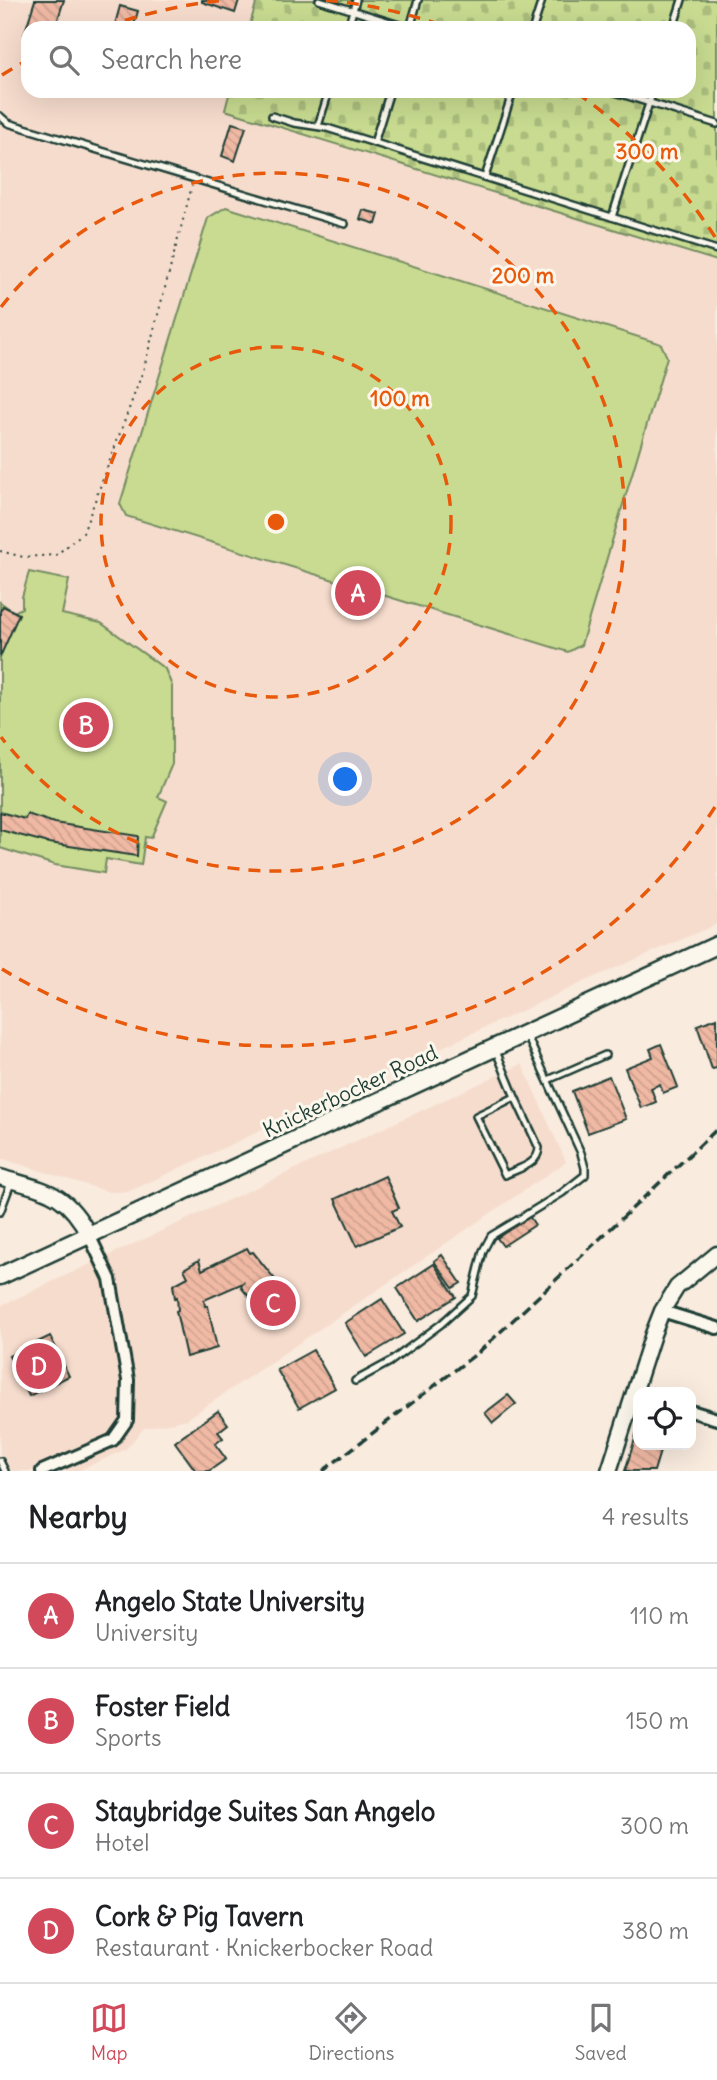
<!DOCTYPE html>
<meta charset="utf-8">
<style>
body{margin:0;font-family:Delius,sans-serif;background:#f2f2f2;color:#202124}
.controls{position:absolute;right:21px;bottom:21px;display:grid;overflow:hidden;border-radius:14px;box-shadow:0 7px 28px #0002}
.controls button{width:63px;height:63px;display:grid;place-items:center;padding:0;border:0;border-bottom:2px solid #e0e0e0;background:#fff;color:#202124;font:35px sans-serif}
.you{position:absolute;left:346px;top:780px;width:24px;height:24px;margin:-18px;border:5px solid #fff;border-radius:50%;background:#1a73e8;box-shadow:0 0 0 10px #1a73e833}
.badge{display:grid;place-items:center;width:46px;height:46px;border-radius:50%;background:#d1495b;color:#fff;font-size:23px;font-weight:700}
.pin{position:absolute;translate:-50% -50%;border:4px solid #fff;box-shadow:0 2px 7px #0006}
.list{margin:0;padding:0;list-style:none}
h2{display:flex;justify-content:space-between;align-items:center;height:91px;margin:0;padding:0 28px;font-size:30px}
h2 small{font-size:23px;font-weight:400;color:#757577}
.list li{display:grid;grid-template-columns:46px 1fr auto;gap:21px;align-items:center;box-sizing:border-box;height:105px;padding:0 28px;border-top:2px solid #e0e0e0}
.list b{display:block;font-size:26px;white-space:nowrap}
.list p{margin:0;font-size:23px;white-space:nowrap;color:#757577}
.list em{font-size:23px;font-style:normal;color:#757577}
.icon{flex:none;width:38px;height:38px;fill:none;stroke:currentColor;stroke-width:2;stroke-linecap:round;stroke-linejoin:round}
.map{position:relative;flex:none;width:717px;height:1471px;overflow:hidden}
.search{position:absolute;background:#fff;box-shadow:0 7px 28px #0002;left:21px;right:21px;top:21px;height:77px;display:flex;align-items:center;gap:18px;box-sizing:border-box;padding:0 24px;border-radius:21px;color:#757577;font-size:26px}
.sheet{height:511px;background:#fff}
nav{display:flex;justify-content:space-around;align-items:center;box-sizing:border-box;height:98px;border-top:2px solid #e0e0e0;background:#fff;font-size:19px;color:#757577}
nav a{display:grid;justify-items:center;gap:4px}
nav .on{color:#d1495b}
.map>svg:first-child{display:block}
.built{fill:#f6dccd}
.cemetery{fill:url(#cemetery-stones);stroke:#748c62;stroke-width:2}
.pitch{fill:#c8db90;stroke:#748c62;stroke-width:2}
.building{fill:url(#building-back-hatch);stroke:#1f3d34;stroke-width:2}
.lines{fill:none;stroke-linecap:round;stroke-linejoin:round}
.service-casing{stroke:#1f3d34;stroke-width:10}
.minor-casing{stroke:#1f3d34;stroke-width:16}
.tertiary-casing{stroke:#1f3d34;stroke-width:19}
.secondary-casing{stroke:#1f3d34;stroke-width:21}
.path{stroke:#1f3d34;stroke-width:2;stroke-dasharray:2 5;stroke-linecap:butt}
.service{stroke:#fbf7ec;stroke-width:5}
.minor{stroke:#fbf7ec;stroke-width:10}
.tertiary{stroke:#fbf7ec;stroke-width:14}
.secondary{stroke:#fbf7ec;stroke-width:16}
.rail{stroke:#1f3d34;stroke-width:3.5;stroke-dasharray:10 5;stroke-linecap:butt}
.ring{fill:none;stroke:#e8590c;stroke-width:3.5;stroke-dasharray:12 9}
.labels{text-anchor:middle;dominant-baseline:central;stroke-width:6;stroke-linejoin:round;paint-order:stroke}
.street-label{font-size:21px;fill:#1f3d34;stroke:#fbf7ec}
.centre{fill:#e8590c;stroke:#fbf7ec;stroke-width:3.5}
.ring-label{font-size:21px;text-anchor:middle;font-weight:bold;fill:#e8590c;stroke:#fbf7ec;stroke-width:6;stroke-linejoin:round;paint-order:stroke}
</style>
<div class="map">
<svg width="717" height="1471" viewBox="0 0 717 1471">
<defs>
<pattern id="cemetery-stones" width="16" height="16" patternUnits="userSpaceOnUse" patternTransform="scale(1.75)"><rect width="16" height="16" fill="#c8db90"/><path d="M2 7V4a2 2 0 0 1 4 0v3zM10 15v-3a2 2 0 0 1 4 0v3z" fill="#abbd7d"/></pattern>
<pattern id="building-back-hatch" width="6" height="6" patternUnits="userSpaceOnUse" patternTransform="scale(1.75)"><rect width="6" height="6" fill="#f0b9a4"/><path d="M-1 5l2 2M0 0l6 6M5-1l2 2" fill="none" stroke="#cda08e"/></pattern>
</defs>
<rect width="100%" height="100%" fill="#f9ebde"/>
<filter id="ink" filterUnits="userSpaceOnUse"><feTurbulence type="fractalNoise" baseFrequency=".0143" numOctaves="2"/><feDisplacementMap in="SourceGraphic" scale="14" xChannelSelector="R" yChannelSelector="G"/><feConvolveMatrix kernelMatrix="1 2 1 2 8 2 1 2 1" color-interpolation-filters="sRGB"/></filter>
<g filter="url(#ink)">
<g class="built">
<polygon points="0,0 257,0 249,28 28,28 28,91 230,91 225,110 717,261 717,924 597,976 132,1190 119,1192 109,1192 0,1158"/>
<polygon points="522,1064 566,1162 187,1419 144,1428 126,1449 78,1471 0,1471 0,1306"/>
</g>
<polygon class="cemetery" points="257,0 717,0 717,261 225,110 230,91 689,91 689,28 249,28"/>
<g class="pitch">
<polygon points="226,207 661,344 667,357 581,645 568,652 126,516 120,504 208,218"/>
<polygon points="29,572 69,580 62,614 101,623 165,669 172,686 172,764 158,797 167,801 151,838 145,837 141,865 106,859 104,873 55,865 0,848 0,602 14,612 22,608 22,597"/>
</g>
<g class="building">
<polygon points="35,0 64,0 56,25 66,28 28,28 28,36 24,35"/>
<polygon points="202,0 239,0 235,13 202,2"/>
<polygon points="120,6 138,11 133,28 114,28"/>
<polygon points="232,123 246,127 235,161 222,156"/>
<polygon points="363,210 379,214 376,224 360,219"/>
<polygon points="3,606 19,614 0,657 0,611"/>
<polygon points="0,812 25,819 27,814 54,823 138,836 137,856 49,843 0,830"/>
<polygon points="717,1018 717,1068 712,1069 697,1025"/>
<polygon points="661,1044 678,1087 663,1093 660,1084 651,1088 656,1102 641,1108 625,1068 653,1057 650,1049"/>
<polygon points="609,1076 626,1119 588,1133 572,1091"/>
<polygon points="385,1176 399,1208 392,1211 400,1227 357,1246 335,1199"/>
<polygon points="529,1216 535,1225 503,1246 497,1238"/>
<polygon points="247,1248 250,1253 253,1252 294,1303 282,1312 278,1308 267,1319 241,1287 243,1283 204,1300 205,1306 208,1306 217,1348 186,1357 176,1311 178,1310 177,1297 175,1298 173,1285 188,1277 184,1269 199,1260 202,1270"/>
<polygon points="442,1255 461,1283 453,1288 434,1261"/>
<polygon points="434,1264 456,1297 418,1321 397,1288"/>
<polygon points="382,1299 404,1334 366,1357 345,1323"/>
<polygon points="50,1336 69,1376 29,1396 9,1356"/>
<polygon points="313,1350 335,1388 299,1408 277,1370"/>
<polygon points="508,1395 516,1404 493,1423 485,1413"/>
<polygon points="218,1411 228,1424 218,1432 223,1438 215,1444 226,1459 209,1471 196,1471 175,1442"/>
<polygon points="638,1429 638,1445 662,1445 654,1471 625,1471"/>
</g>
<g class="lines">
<g class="service-casing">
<g id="service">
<polyline points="319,0 409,28"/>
<polyline points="348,28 356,0"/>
<polyline points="410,28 418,0"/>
<polyline points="533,28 542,0"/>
<polyline points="673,28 682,0"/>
<polyline points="612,91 717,124"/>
<polyline points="0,116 8,123 345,224"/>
<polyline points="272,116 294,123 327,128 717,250"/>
<polyline points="318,126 329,91"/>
<polyline points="374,143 390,91"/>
<polyline points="485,177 513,91"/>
<polyline points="612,217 653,91"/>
<path d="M 496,1051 L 515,1097 L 476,1116 L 505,1175 C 519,1168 538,1165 539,1148 L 515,1097"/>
<polyline points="548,1080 605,1055"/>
<polyline points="0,1212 11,1183"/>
<polyline points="355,1381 390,1362 441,1324 472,1296 483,1251 491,1236 562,1193 585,1175 585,1168 581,1153 527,1036"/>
<polyline points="0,1461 5,1471"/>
</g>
</g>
<g class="minor-casing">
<g id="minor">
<polyline points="662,1311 717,1328"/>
<polyline points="691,1411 717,1419"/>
<polyline points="42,1471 113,1440 127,1420 128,1380 110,1279 89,1235"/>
</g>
</g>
<g class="tertiary-casing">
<g id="tertiary">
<path d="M 0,1177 C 45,1191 65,1190 89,1235"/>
<polyline points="609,1471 653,1334 662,1311 677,1287 717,1254"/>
</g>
</g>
<g class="secondary-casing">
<polyline id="secondary" points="0,1276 717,945"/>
</g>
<polyline class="path" points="0,551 23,557 56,555 83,533 143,371 192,186"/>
<use href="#service" class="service"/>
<use href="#minor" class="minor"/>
<use href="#tertiary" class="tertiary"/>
<use href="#secondary" class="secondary"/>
<polyline class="rail" points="323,1471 480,1351 717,1129"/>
</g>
</g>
<g class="ring">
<circle cx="276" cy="522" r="175"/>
<path d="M1 307A349 349 0 1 1 1 737"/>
<path d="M715 807A524 524 0 0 1 2 969M2 75A524 524 0 0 1 26 61M105 27A524 524 0 0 1 226 0M326 0A524 524 0 0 1 447 27M577 93A524 524 0 0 1 715 237"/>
</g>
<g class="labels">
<g class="street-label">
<text transform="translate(350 1091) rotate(-25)">Knickerbocker Road</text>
</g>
</g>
<circle cx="276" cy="522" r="10" class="centre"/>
<g class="ring-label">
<text x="647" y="159">300 m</text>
<text x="523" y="283">200 m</text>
<text x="400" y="406">100 m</text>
</g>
</svg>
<div class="controls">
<button><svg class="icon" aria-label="locate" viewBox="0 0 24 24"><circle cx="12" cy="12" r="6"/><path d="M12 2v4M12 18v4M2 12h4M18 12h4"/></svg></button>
</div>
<div class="you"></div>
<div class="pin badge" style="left:358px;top:593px">A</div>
<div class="pin badge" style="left:86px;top:725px">B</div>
<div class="pin badge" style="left:273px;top:1303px">C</div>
<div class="pin badge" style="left:39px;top:1366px">D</div>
<div class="search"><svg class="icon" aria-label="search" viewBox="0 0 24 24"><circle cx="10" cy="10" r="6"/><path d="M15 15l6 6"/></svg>Search here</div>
</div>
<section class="sheet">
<h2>Nearby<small>4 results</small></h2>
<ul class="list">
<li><span class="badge">A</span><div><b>Angelo State University</b><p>University</p></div><em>110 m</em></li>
<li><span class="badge">B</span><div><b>Foster Field</b><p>Sports</p></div><em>150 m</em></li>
<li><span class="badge">C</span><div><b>Staybridge Suites San Angelo</b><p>Hotel</p></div><em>300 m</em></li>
<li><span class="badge">D</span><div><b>Cork &amp; Pig Tavern</b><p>Restaurant · Knickerbocker Road</p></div><em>380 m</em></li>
</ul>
</section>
<nav>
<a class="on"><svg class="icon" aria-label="map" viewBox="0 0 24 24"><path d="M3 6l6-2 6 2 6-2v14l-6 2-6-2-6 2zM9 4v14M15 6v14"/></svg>Map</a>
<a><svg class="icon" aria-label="directions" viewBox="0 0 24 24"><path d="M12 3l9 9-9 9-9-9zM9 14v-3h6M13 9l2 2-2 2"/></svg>Directions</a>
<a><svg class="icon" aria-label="saved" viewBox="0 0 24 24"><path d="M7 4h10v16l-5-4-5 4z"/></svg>Saved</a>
</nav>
